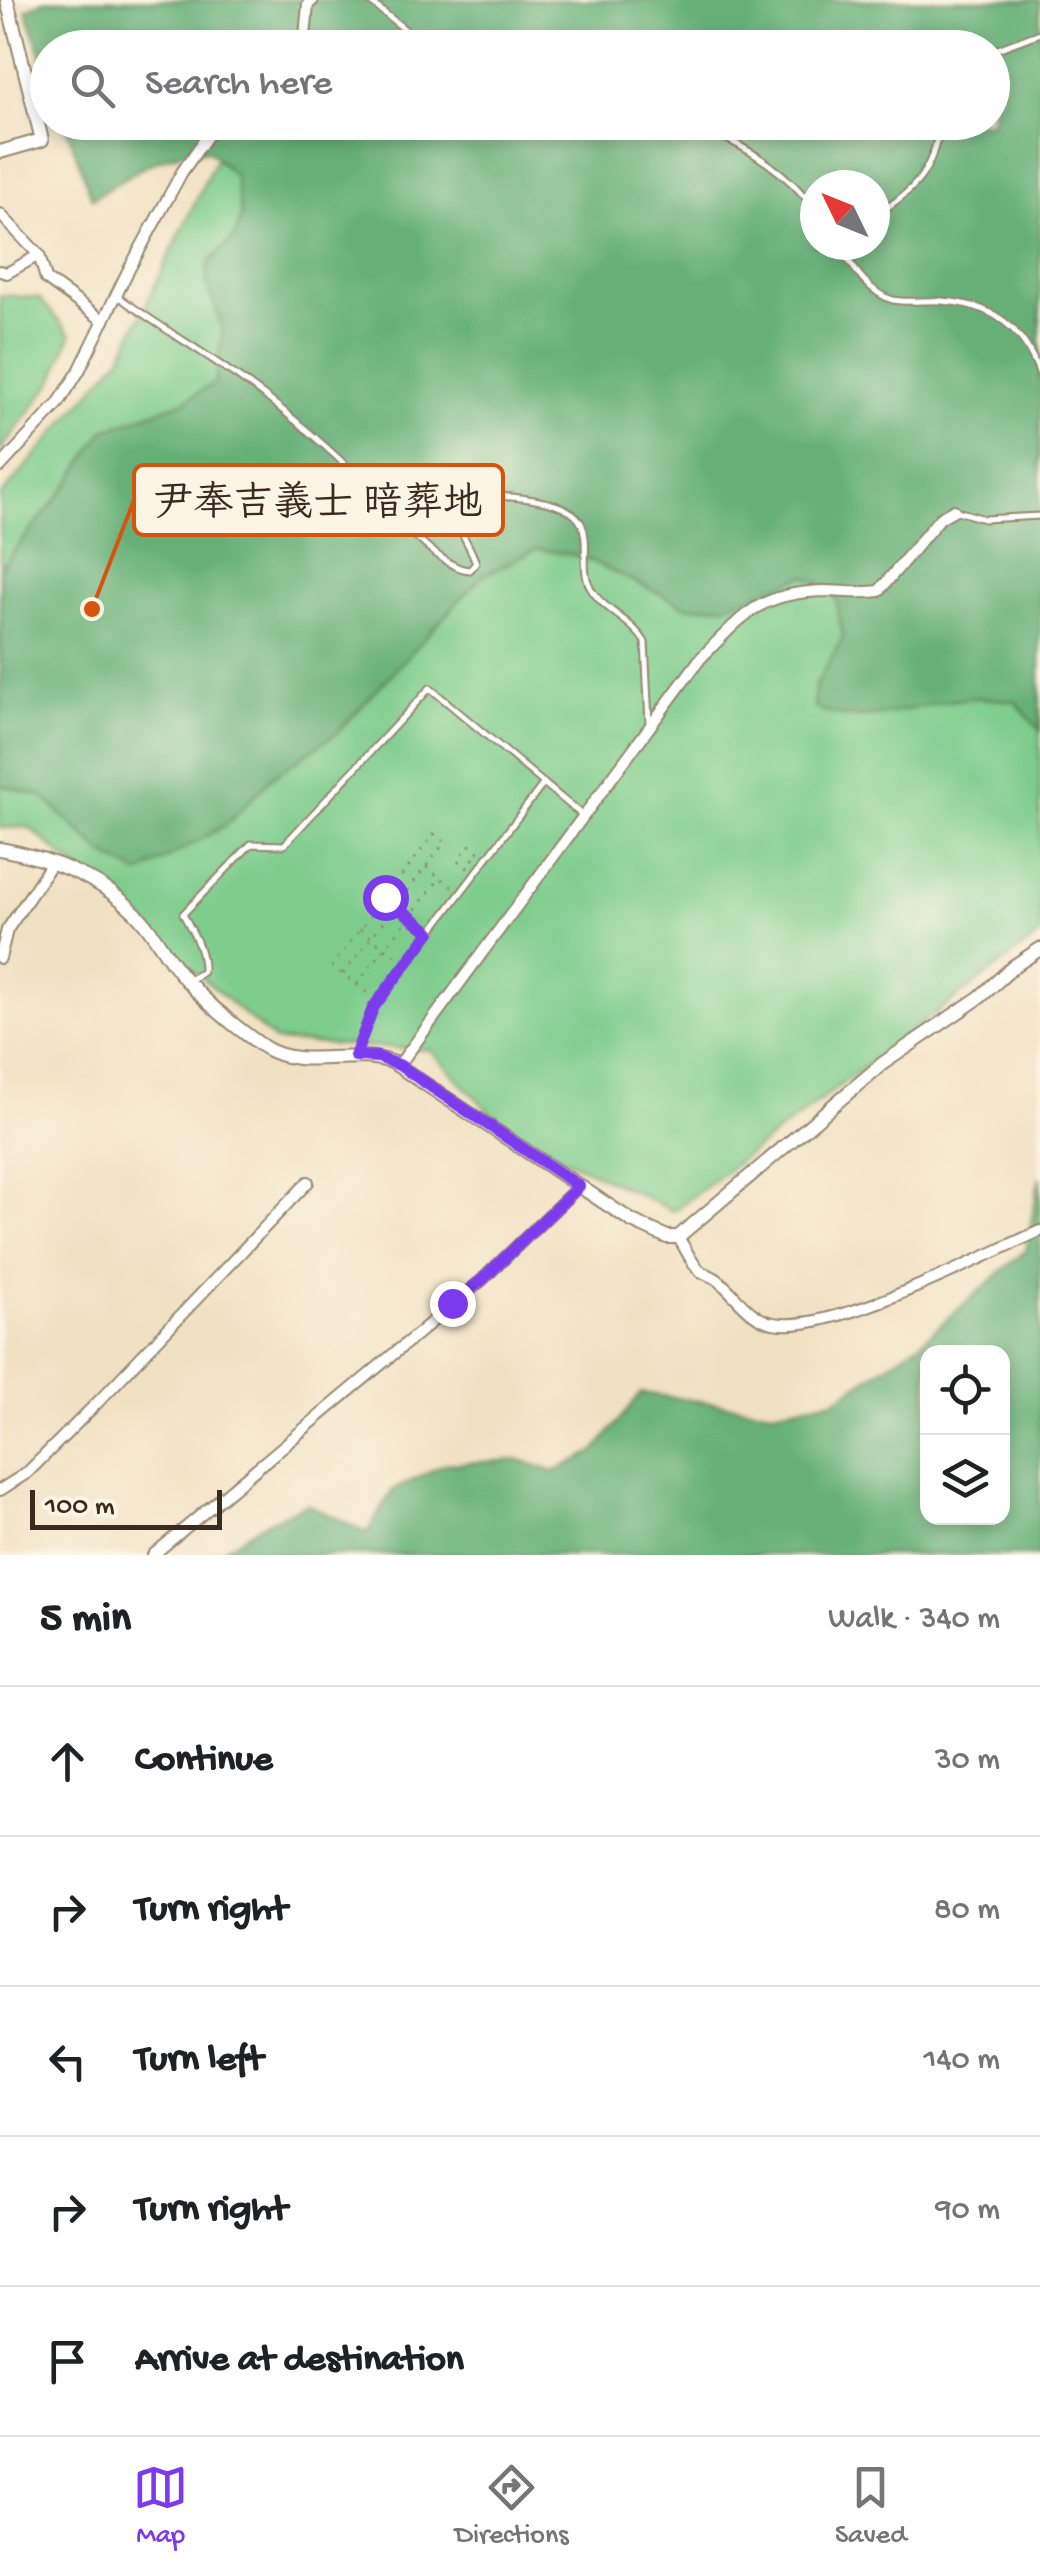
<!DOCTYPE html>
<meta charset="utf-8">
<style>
body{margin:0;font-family:"Gochi Hand","Klee One",sans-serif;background:#f6f6f6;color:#202124}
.controls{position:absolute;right:30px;bottom:30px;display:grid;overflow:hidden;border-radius:20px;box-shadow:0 5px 15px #0003}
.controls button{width:90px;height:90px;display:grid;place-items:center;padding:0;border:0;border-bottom:2px solid #e0e0e0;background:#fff;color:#202124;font:50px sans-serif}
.compass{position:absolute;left:800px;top:170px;width:90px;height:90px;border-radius:50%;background:#fff;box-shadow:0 5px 15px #0003;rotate:313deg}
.scale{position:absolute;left:30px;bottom:25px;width:192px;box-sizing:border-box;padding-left:10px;border:5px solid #3b2a1e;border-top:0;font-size:28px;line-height:35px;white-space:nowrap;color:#3b2a1e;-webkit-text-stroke:8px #fcf5e5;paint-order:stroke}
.stop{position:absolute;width:30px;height:30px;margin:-22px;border:8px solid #7c3aed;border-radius:50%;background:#fff}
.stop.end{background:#7c3aed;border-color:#fff;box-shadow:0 2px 10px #0008}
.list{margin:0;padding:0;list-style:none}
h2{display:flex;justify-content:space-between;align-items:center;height:130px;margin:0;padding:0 40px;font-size:42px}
h2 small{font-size:32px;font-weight:400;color:#757577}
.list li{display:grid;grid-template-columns:65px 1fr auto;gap:30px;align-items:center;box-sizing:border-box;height:150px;padding:0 40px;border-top:2px solid #e0e0e0}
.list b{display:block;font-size:38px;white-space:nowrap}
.list em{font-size:32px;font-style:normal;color:#757577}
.icon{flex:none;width:55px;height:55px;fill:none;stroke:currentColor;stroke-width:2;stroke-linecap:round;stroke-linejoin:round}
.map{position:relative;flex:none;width:1040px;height:1555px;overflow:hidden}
.search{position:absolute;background:#fff;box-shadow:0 5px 15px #0003;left:30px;right:30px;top:30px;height:110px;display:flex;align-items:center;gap:25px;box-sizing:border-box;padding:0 35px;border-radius:55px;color:#757577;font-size:38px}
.sheet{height:880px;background:#fff}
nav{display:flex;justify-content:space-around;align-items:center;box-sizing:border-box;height:140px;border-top:2px solid #e0e0e0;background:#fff;font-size:28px;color:#757577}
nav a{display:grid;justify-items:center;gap:5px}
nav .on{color:#7c3aed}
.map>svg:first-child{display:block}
.green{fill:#7dcc8c;stroke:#5c7b55;stroke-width:2.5;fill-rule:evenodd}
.forest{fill:#66b078;stroke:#506d4b;stroke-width:2.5;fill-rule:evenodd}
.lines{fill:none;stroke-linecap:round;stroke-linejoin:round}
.service-casing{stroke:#968670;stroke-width:9}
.minor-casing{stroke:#968670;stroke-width:14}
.tertiary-casing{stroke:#968670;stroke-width:16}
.path{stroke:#968670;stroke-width:2.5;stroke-dasharray:2.5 8;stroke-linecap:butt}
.service{stroke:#fff;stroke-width:5}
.minor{stroke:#fff;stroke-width:10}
.tertiary{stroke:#fff;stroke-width:12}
.route{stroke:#7c3aed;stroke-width:12}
.leader{fill:none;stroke:#d7540e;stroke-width:4}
.callout-dot{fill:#d7540e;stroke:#fcf5e5;stroke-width:4}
.callout{fill:#fcf5e5;stroke:#d7540e;stroke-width:4}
.callout-label{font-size:40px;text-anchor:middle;font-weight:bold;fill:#3b2a1e}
</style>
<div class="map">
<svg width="1040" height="1555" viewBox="0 0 1040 1555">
<rect width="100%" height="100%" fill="#fcf5e5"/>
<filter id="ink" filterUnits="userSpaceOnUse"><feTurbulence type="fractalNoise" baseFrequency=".01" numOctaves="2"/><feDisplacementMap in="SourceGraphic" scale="20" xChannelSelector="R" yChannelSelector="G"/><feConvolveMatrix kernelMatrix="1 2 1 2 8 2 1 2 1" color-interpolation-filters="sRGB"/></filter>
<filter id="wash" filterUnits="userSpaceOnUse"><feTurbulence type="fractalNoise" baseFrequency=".0048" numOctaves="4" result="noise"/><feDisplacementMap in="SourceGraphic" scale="40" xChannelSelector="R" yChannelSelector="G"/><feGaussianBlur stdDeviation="2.25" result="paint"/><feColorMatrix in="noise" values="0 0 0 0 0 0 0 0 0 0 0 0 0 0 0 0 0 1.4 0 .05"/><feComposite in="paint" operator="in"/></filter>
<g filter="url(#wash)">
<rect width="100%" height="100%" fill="#f1e1c3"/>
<g class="green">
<path d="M 992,122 L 1040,711 L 1040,935 L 673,1211 L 510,1133 L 430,1050 L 275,1041 L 29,827 L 0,828 L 0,497 L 121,357 L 214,163 L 250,123 ZM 815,185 L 875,185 L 875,245 L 815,245 Z"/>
<polygon points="0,295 39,298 71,335 53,381 0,451"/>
</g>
<g class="forest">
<path d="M 45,0 L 1040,0 L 1040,731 L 1015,701 C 1002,700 988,698 975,698 C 923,699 865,733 814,707 L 815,687 L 843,637 L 836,598 L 823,584 L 804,576 L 728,605 L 688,607 L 580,556 L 537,549 L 482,576 L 337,733 L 271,778 L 226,825 L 139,874 L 103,854 L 42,796 L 0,785 L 0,568 L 71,481 L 104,430 L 185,401 L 215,382 L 223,329 L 206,281 L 209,263 L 235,236 L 241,216 L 235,176 L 208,150 C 159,152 132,173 92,199 L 65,123 L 992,122 L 992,48 L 48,48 L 47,72 L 26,10 ZM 815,185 L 875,185 L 875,245 L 815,245 Z"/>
<path d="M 1040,1176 L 1040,1555 L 215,1555 L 263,1524 L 307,1504 L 367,1533 L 392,1491 L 444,1464 L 520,1460 L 554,1472 L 595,1451 L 641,1393 L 772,1411 L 835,1400 L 920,1343 L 1026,1250 ZM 928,1352 L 1002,1352 L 1002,1518 L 928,1518 Z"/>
</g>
</g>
<g filter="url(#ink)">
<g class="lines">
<g class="service-casing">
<g id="service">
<polyline points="368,0 428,48"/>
<polyline points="992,51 1040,33"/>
<path d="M 661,122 C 676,125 693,126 707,131 C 748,146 791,175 815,210"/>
<path d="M 875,216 C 919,186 930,175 941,122"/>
<path d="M 838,245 C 851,264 869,294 893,300 C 908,303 926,300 941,301 C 992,304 1023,326 1040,375"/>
<path d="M 119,297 C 154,323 192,345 228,370 C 272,399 315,436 354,473 C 378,496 438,570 470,570 L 476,563 C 469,542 454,525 452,504 L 458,497 C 487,495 569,494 582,525 C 590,544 580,568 590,587 C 602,610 631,619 645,642 L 649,723"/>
<polyline points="954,510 984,519 1040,516"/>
<path d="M 189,980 L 203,972 C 204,950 193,933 183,914 L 251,844 L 284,845 L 430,688 L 583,816"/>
<polyline points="356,1053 373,1008 544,783"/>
</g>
</g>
<g class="minor-casing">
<g id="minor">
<polyline points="290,48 305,38 308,4 313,0"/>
<polyline points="0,214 39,255 46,279 104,321"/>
<polyline points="0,271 7,273 39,255"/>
<polyline points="0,467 58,404 79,371 127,273 182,172 217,122"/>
<polyline points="0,958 7,930 52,863"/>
<path d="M 399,1065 L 700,659 C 744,615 758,593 824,591 C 842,591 860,594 879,591 L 940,518 L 954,510"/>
<path d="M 678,1237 C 685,1247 691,1262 699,1270 C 705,1275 714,1276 719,1281 C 736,1295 750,1319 773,1323 C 832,1335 980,1257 1040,1231"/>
<polyline points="0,1490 27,1473 98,1402 308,1182"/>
<polyline points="153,1555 482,1280 579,1186"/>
</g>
</g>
<g class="tertiary-casing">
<g id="tertiary">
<polyline points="0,152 42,140 7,0"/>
<path d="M 0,849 C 51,858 107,880 142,920 C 159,940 170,964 188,982 C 209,1005 238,1029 264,1047 C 302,1071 351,1048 392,1062 L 632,1221 L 667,1237 L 678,1237 L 882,1064 L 980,997 L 1014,966 L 1040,949"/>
</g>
</g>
<g class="path">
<polyline points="474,858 467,868 458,860 470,845 481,854"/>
<polyline points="426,867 439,877"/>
<polyline points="386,898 424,926"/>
<polyline points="360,929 401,960"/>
<polyline points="343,974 445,842 434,834 332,966 373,997"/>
<polyline points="357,984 440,878 454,888"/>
</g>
<use href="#service" class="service"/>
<use href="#minor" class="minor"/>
<use href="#tertiary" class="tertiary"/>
</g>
</g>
<g class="lines" filter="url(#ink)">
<polyline class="route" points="385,897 430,932 373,1008 355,1056 378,1057 399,1065 579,1186 482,1280 452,1303"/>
</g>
<path class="leader" d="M92 609L134 500"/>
<circle class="callout-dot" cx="92" cy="609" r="10"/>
<rect class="callout" x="134" y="465" width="369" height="70" rx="10"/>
<g class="callout-label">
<text x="318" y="514">尹奉吉義士 暗葬地</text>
</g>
</svg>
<div class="controls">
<button><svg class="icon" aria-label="locate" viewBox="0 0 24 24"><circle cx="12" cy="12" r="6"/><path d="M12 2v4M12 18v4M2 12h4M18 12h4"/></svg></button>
<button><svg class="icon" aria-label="layers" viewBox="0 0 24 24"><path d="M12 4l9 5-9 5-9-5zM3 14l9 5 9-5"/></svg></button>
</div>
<svg class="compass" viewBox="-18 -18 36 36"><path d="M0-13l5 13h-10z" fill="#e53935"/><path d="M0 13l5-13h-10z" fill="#757577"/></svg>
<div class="scale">100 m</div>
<div class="stop" style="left:385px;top:897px"></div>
<div class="stop end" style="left:452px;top:1303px"></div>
<div class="search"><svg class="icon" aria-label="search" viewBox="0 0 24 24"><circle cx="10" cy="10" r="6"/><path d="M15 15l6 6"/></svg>Search here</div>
</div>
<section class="sheet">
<h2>5 min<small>Walk · 340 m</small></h2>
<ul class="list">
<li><svg class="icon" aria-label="ahead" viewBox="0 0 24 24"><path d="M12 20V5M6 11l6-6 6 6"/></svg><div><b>Continue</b></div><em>30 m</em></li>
<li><svg class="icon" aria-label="right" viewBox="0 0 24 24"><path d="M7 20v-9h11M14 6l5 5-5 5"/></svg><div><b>Turn right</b></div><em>80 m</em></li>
<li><svg class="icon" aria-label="left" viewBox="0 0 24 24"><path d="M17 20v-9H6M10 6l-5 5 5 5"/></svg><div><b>Turn left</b></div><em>140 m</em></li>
<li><svg class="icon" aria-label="right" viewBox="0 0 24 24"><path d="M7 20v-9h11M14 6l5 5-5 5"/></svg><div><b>Turn right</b></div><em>90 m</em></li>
<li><svg class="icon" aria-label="arrive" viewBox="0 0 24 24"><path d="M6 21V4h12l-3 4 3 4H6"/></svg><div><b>Arrive at destination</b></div></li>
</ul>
</section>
<nav>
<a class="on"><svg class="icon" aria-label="map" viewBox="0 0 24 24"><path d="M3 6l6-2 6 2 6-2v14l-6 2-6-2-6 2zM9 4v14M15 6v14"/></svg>Map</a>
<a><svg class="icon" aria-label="directions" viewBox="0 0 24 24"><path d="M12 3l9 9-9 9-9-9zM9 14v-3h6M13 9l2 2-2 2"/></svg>Directions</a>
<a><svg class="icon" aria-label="saved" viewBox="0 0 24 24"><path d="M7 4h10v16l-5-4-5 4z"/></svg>Saved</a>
</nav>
